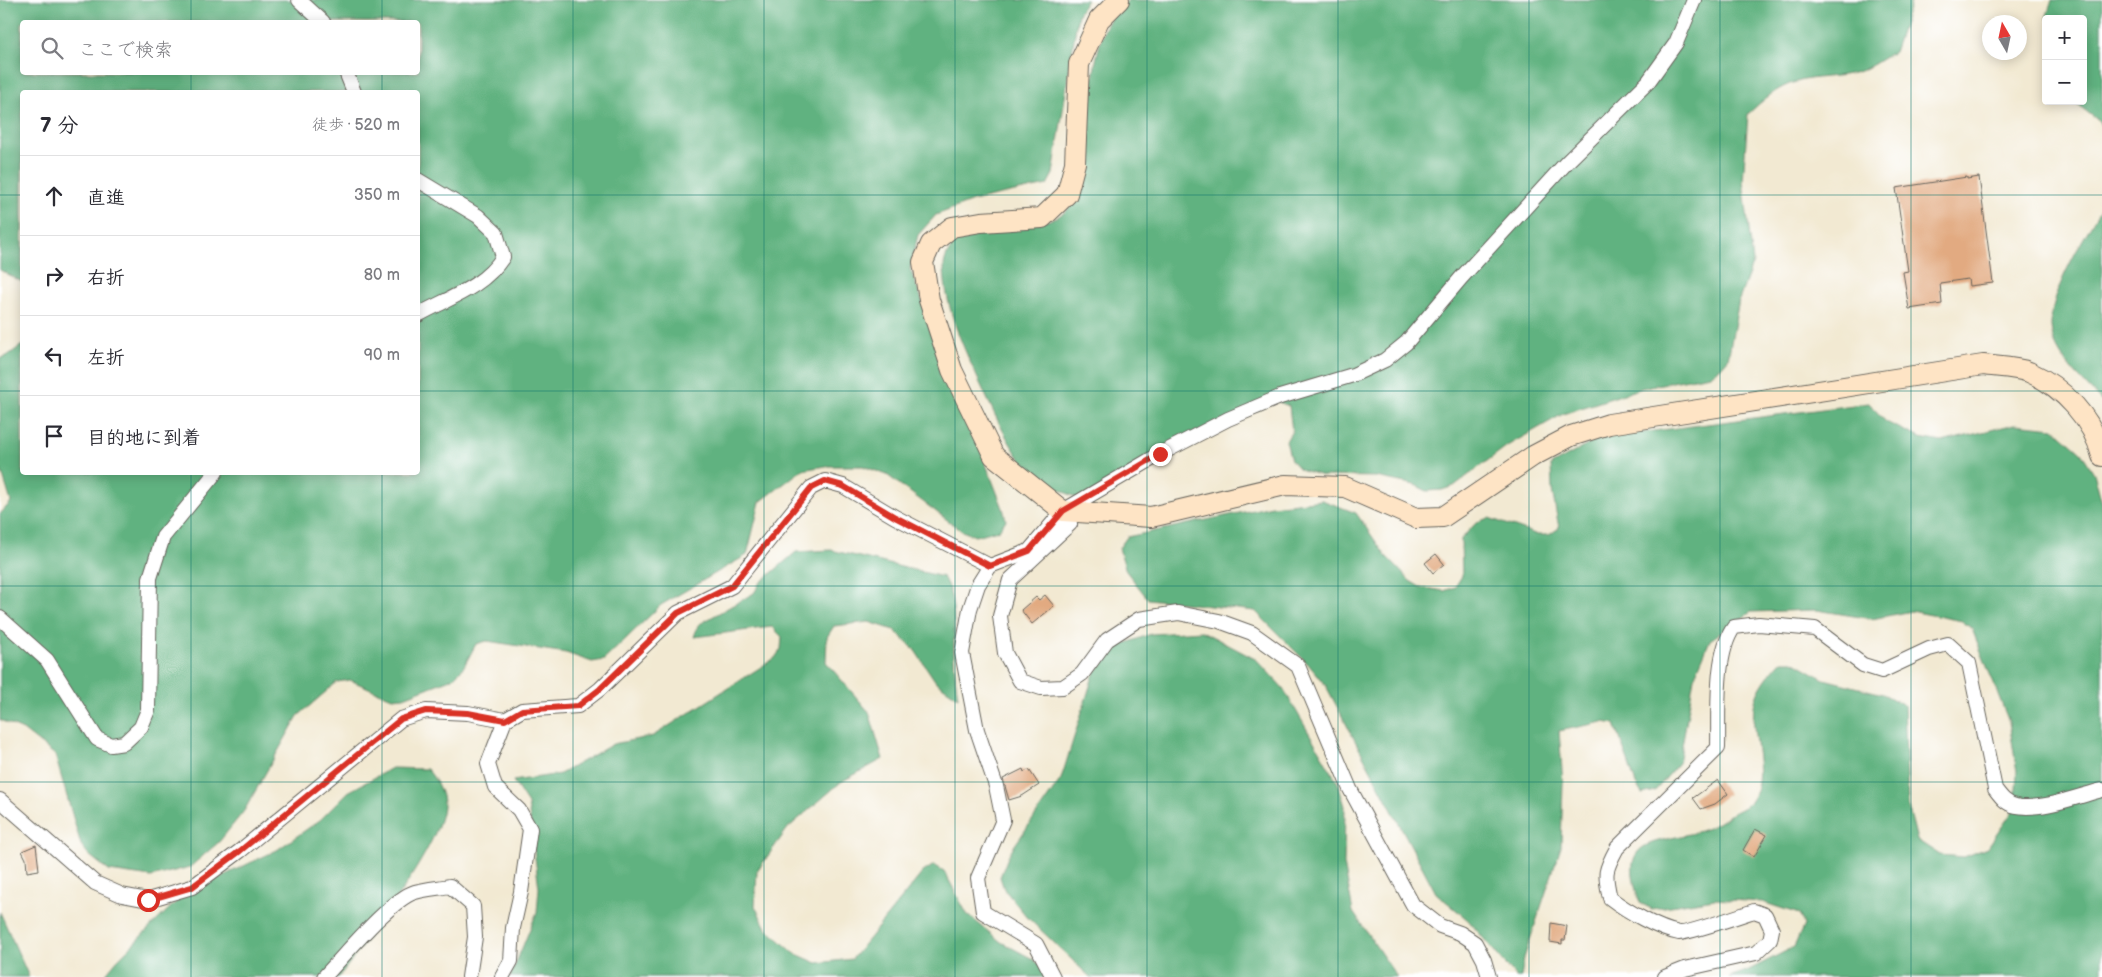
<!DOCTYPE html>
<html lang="ja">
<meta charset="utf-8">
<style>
body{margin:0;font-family:"Balsamiq Sans","Klee One",sans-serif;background:#f2f2f3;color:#2b2b33}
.controls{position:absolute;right:15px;top:15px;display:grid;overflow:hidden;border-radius:5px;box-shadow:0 2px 12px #0003}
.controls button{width:45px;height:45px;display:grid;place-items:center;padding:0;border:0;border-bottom:1px solid #e1e1e2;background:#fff;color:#2b2b33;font:25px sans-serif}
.compass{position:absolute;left:1982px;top:15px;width:45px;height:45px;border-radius:50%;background:#fff;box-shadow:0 2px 12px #0003;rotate:351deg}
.stop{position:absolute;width:15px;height:15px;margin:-11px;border:4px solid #d93025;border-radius:50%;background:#fff}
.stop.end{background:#d93025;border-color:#fff;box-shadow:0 1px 5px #0008}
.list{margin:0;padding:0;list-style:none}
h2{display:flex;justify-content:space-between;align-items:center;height:65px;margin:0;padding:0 20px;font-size:21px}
h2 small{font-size:16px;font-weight:400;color:#7c7c81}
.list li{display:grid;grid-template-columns:32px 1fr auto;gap:15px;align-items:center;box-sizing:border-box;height:80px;padding:0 20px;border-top:1px solid #e1e1e2}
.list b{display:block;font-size:19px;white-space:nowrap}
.list em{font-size:16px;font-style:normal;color:#7c7c81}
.icon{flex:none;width:28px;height:28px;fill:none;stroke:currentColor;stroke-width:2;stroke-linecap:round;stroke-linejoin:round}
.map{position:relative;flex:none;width:2102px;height:977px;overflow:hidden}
.search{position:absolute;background:#fff;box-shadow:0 2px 12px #0003;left:20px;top:20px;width:400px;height:55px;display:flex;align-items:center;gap:12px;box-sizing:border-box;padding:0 18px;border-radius:5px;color:#7c7c81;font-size:19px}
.panel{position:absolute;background:#fff;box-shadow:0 2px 12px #0003;left:20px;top:90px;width:400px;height:385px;border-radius:5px}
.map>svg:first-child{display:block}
.forest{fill:#60b280;stroke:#3e674e;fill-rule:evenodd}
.building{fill:#e2aa81}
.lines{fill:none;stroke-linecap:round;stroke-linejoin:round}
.street-casing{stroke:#67645c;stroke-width:16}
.secondary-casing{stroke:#67645c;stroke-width:22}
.street{stroke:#fff;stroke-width:14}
.secondary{stroke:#fee4c5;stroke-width:20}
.route{stroke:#d93025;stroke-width:6}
.grid{fill:none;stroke:#0f766e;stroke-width:1;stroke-opacity:0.55}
</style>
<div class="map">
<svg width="2102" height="977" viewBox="0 0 2102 977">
<rect width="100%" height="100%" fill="#fff"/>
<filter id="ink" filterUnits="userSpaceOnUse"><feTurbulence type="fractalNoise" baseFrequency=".02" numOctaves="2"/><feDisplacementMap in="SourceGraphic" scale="10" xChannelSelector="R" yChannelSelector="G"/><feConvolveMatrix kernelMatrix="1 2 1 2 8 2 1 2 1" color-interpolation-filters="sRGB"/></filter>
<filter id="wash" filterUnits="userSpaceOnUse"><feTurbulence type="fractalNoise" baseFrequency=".0096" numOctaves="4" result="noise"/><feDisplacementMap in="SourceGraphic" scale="20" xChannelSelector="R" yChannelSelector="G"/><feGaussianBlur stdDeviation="1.12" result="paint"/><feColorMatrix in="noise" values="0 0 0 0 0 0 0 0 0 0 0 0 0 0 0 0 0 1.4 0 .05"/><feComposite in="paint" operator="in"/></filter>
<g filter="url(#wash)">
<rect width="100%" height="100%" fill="#f2e9d2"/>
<g class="forest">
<path d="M 0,0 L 1087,0 L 1078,14 L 1053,174 L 1047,185 L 973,201 L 936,215 L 918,235 L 910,269 L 1003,508 L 1006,520 L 999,530 L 975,536 L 962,531 L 887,475 L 863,466 L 825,466 L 802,470 L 760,502 L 747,555 L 661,605 L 604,660 L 592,662 L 566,653 L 487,641 L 476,644 L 463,668 L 453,678 L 404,697 L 392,698 L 350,680 L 337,682 L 298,716 L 244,811 L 219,842 L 190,867 L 151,877 L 109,871 L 89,855 L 81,845 L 55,755 L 23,730 L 0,720 L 0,514 L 11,502 L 0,466 L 0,358 L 7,356 L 22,345 L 22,472 L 418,472 L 418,92 L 22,92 L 22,282 L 0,270 ZM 22,22 L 418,22 L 418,72 L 22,72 Z"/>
<path d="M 1128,0 L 1912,0 L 1894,52 C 1883,58 1870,68 1857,72 C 1837,78 1816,76 1796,82 C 1777,87 1762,101 1748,114 L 1743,181 L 1753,262 L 1739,300 L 1728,359 L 1720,368 L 1710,375 L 1645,387 L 1563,414 L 1507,446 L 1454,486 L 1442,490 L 1427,491 L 1415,485 L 1376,477 L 1323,476 L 1299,469 L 1291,460 L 1286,441 L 1292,431 L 1289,406 L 1276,401 L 1079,499 C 1061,490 1038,481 1025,465 C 1008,444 997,419 986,396 C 967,355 945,313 944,267 C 944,259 949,249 955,243 C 984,212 1052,241 1075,200 C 1084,183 1085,164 1087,145 C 1090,111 1092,48 1110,19 C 1114,12 1123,6 1128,0 Z"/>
<polygon points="2052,0 2102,0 2102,128 2099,121 2073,101 2083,101 2083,19 2046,19"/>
<path d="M 2102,206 L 2102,402 C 2085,383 2058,361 2052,334 C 2044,297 2085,238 2102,206 Z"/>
<path d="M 1869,403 L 1886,422 L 1920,438 L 1942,442 L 2015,424 L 2054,428 L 2081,452 L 2094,473 L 2102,503 L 2102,977 L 1729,977 L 1747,971 L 1794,947 L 1804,925 L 1799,914 L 1762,902 L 1714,899 L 1652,909 L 1640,903 C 1614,830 1661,847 1708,828 C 1716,825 1724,819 1731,814 C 1736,811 1746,807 1750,802 C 1769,778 1750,735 1754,706 C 1757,688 1770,673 1781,661 L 1793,661 L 1824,679 L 1883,694 L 1904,705 L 1908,805 L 1917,840 L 1940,855 L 1964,857 L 1987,848 L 2015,808 L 2017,772 L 2009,722 L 1972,629 L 1962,621 L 1911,611 L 1872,619 L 1817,610 L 1751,612 L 1710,640 L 1694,678 L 1679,763 L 1655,791 L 1642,794 L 1636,784 L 1615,724 L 1603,722 L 1559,731 L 1563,783 L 1561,847 L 1524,958 L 1521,977 L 1516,977 L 1468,920 L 1436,893 L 1326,686 L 1309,665 L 1255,611 L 1148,599 L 1126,571 L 1119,548 L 1127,537 L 1272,506 L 1322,500 L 1356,513 L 1385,555 L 1410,581 L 1420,587 L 1444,591 L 1455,587 L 1462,576 L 1461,539 L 1477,522 L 1489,518 L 1538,535 L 1549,535 L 1559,528 L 1552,490 L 1551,465 L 1600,438 Z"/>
<path d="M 831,550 L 943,577 C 958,601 953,630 954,657 C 954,670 956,684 958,697 L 936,682 L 914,649 L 894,630 L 869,622 L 834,626 L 827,637 L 826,662 L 869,712 L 883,759 L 841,782 L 788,828 L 757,871 L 755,906 L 766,928 L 794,953 L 817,963 L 852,959 L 923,872 L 934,865 L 944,871 L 967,914 L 1001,942 L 1033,959 L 1052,977 L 510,977 L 537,912 L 539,888 L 528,804 L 513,781 L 560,774 L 613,744 L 653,736 L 775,658 L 781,649 L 782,637 L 772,627 L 694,637 L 698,625 L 754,593 L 760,583 L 796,552 Z"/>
<polygon points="1202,631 1257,660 1283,688 1338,783 1345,806 1344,864 1353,912 1397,977 1090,977 1027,917 1004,889 1000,877 1010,852 1061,779 1094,673 1118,646 1151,634"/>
<path d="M 392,768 L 427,769 C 435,778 443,792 443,804 C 443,844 365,942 339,977 L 103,977 L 118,959 L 183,895 L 277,850 L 320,820 L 348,792 Z"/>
<polygon points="0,912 29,977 0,977"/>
</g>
<g id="blocks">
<g class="building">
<polygon points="1967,177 1967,179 1979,177 1993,283 1969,286 1968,279 1940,283 1942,304 1909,309 1903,272 1908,271 1896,188"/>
<polygon points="1436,554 1444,564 1433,573 1425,563"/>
<polygon points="1045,595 1054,606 1032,624 1021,610 1036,597 1039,600"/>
<polygon points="1023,769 1024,772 1028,770 1030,771 1039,785 1022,796 1009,800 1003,779"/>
<polygon points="1718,780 1728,794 1715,804 1701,809 1693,798"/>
<polygon points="1755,829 1767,835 1754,857 1743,850"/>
<polygon points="36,845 39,870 27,872 26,859 22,851"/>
<polygon points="1551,923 1567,926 1565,940 1562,940 1562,944 1550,942"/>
</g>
</g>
</g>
<g filter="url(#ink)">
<use href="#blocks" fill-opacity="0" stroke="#67645c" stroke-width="1"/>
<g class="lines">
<g class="street-casing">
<g id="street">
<polyline points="299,0 323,22"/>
<polyline points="346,72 354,92"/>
<path d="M 418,180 L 478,216 L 496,233 L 503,257 C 483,288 448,298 418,315"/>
<polyline points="1063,511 1070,524 1010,580 1000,616 1005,653 1020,681 1041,688 1063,687 1082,674 1107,640 1139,619 1178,613 1219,621 1252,633 1298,666 1350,789 1413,905 1440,926 1460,933 1475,943 1484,960 1489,977"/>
<polyline points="0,618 47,660 97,739 111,745 124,743 141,727 148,710 150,578 163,537 216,472"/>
<polyline points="0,800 95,883 122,895 148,900 192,887 240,851 401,719 426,711 468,713 505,720"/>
<path d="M 324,977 C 343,957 391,899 415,892 C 426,889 439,888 450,886 L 473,906 L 475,937 L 469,977"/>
<polyline points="502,977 511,961 513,928 521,892 530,829 519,810 495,787 488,764 505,720 522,710 578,706 600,689 678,613 732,586 811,488 825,481 843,486 895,517 990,566"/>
<polyline points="1053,977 1036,944 983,912 978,878 1003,820 996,786 977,730 962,653 970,609 978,585 990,566 1029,551 1063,511 1160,454 1228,419 1280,397 1353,375 1385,360 1406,343 1461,278 1567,162 1648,82 1676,43 1694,0"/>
<path d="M 1665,977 L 1685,969 L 1756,953 L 1770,940 L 1772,930 L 1765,915 L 1754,911 C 1742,915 1687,934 1679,933 C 1658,929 1627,911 1610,898 C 1604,873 1605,870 1617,848 L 1718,748 C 1719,715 1714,654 1734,627 L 1759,624 L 1815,629 L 1863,665 L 1882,671 L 1929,649 L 1948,644 L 1969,663 L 1995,789 C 2001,797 2006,804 2016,806 C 2040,811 2079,796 2102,790"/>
</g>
</g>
<g class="secondary-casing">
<path id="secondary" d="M 1119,0 L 1099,20 L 1079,64 L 1075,163 L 1067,194 L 1042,218 L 981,222 L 952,227 L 931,244 L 923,262 L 929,300 L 952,370 L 994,456 L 1063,511 L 1151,517 L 1285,485 L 1345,487 L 1416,518 L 1443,517 L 1533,456 L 1571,436 L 1609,424 L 1983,365 C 1997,367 2016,367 2029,372 C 2063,387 2093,419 2102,456"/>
</g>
<use href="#street" class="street"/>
<use href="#secondary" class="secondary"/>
</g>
</g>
<g class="lines" filter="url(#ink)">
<polyline class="route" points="148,900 192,887 240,851 401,719 426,711 468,713 505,720 522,710 578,706 600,689 678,613 732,586 811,488 825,481 843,486 895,517 990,566 1029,551 1063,511 1160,454"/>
</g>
<path class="grid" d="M 191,0 L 191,22M 382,0 L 382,22M 573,0 L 573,977M 764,0 L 764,977M 955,0 L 955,977M 1147,0 L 1147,977M 1338,0 L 1338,977M 1529,0 L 1529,977M 1720,0 L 1720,977M 1911,0 L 1911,977M 191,72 L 191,92M 382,72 L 382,92M 0,195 L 22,195M 418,195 L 2102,195M 0,391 L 22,391M 418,391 L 2102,391M 191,472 L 191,977M 382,472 L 382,977M 0,586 L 2102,586M 0,782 L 2102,782"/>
</svg>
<div class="controls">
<button>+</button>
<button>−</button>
</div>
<svg class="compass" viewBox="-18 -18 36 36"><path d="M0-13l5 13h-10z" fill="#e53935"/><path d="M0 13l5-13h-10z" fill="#7c7c81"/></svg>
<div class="stop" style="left:148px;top:900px"></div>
<div class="stop end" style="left:1160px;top:454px"></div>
<div class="search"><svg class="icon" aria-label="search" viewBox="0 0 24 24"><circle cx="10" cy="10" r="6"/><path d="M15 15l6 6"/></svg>ここで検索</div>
<section class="panel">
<h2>7 分<small>徒歩 · 520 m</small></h2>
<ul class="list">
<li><svg class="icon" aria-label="ahead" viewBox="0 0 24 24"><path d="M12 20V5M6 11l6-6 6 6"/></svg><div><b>直進</b></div><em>350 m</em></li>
<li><svg class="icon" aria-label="right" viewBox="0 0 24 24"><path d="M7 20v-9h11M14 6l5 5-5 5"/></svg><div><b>右折</b></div><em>80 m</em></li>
<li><svg class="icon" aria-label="left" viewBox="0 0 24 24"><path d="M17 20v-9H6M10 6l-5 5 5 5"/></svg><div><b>左折</b></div><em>90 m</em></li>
<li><svg class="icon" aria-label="arrive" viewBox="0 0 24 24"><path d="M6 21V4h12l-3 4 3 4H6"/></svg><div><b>目的地に到着</b></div></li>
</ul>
</section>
</div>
